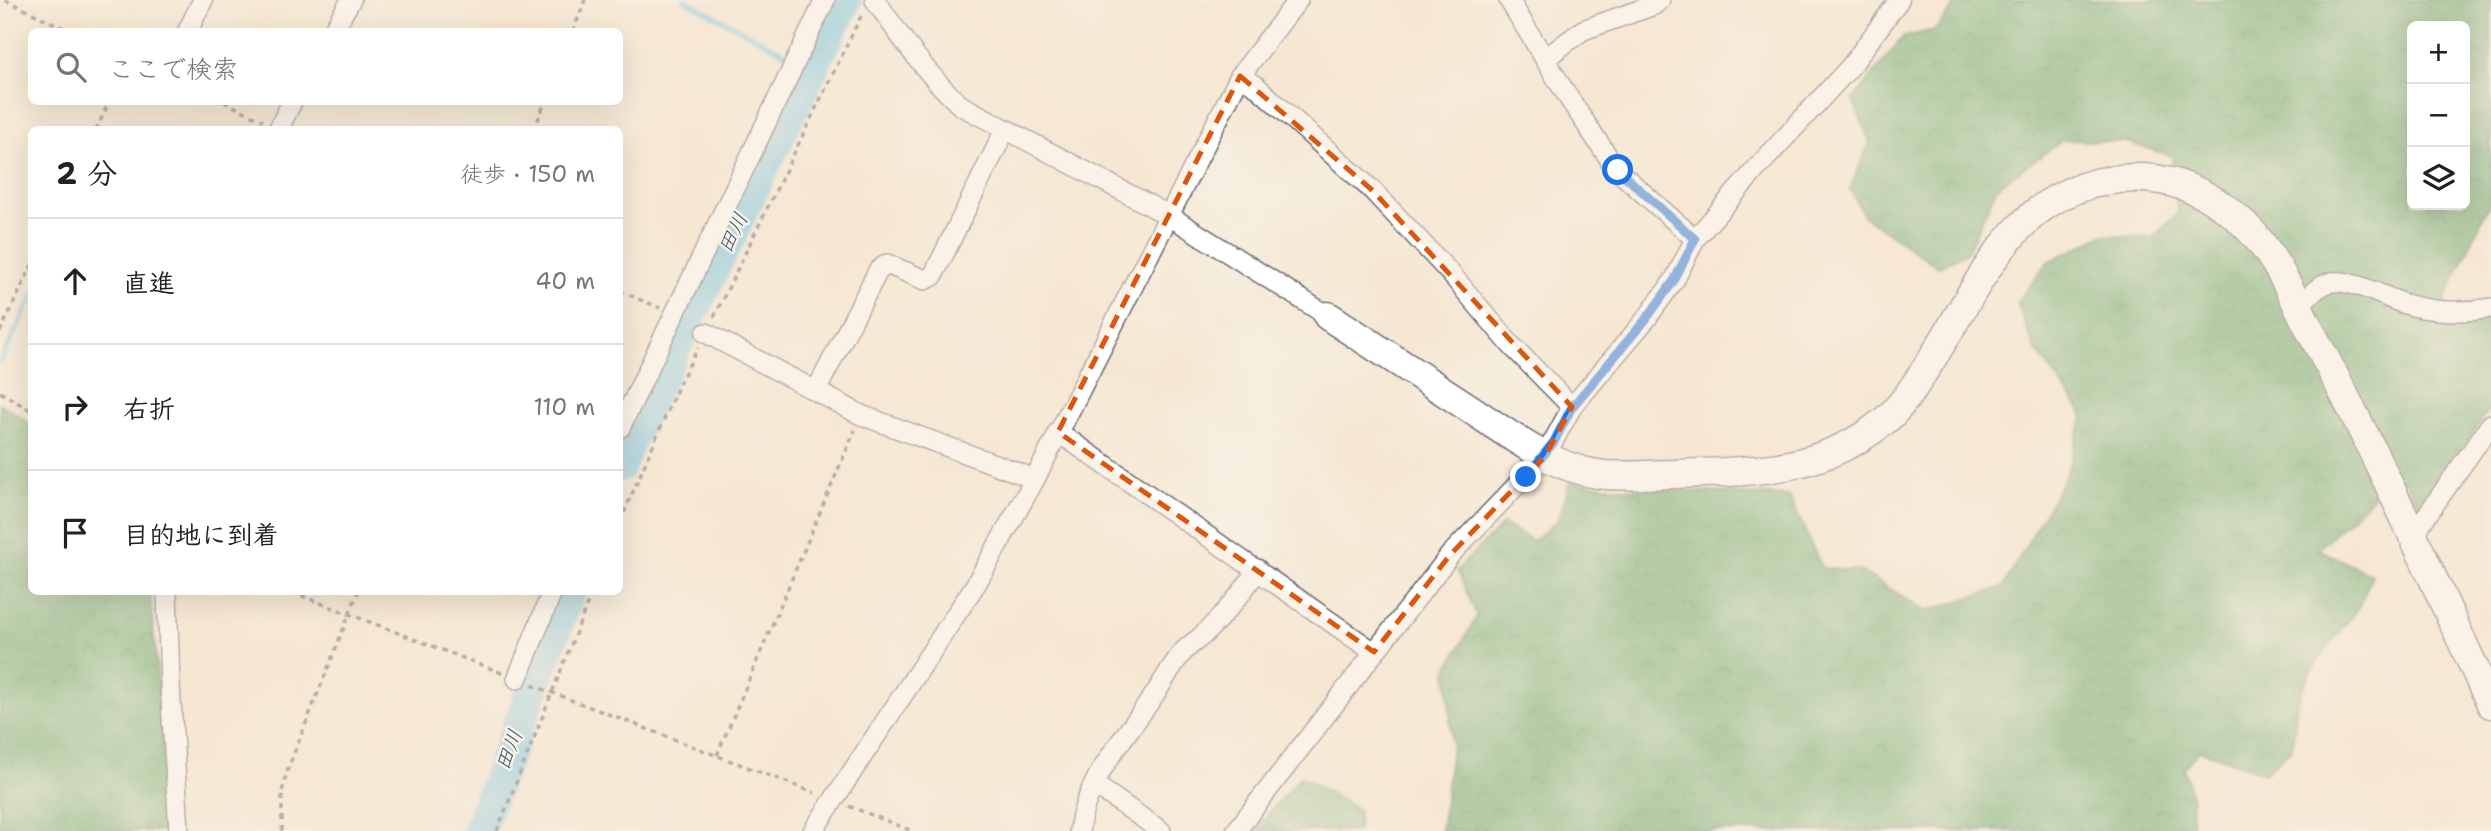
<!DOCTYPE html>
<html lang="ja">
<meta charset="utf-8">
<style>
body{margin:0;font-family:"Shantell Sans","Klee One",sans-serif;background:#f6f6f6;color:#202124}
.controls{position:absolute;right:21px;top:21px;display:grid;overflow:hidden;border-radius:10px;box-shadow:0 7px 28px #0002}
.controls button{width:63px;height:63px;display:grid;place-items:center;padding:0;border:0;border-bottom:2px solid #e0e0e0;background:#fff;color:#202124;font:35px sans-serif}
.stop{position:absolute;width:21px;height:21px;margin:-16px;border:5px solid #1a73e8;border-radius:50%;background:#fff}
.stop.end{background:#1a73e8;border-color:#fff;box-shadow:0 2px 7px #0008}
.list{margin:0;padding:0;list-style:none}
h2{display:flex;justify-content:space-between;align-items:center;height:91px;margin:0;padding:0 28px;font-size:30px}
h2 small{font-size:23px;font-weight:400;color:#757577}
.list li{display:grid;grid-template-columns:46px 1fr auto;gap:21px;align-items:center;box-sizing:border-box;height:126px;padding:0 28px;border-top:2px solid #e0e0e0}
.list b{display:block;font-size:26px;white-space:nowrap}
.list em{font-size:23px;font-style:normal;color:#757577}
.icon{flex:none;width:38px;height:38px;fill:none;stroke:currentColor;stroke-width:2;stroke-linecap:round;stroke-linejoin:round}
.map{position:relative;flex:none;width:2491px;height:831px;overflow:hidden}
.search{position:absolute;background:#fff;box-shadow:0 7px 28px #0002;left:28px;top:28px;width:595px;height:77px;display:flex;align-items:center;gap:18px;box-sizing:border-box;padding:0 24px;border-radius:10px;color:#757577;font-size:26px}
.panel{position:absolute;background:#fff;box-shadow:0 7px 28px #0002;left:28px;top:126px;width:595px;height:469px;border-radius:10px}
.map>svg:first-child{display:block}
.forest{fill:url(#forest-crowns);stroke:#446756;stroke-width:2;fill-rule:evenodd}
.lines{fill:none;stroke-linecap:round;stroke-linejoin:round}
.stream{stroke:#6ac3e8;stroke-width:5}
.river{stroke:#6ac3e8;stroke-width:32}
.street-casing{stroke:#6c6770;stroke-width:22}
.secondary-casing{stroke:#6c6770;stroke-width:31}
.path{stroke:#6c6770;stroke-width:3.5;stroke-dasharray:5 5;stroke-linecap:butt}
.street{stroke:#fff;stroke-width:19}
.secondary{stroke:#fff;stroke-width:28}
.route{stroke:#1a73e8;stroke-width:9}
.marked{fill:none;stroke:#de560e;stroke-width:5;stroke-dasharray:14 9;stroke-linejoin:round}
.labels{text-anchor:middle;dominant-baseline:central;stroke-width:5;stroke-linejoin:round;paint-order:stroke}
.water-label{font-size:21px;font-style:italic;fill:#38526f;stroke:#f7f3e8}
</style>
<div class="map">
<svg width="2491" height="831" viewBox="0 0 2491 831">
<defs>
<pattern id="forest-crowns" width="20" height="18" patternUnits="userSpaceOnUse" patternTransform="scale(1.75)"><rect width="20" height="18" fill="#67ac72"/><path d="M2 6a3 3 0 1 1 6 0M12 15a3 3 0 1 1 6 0" fill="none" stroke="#548c5f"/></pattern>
</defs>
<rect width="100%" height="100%" fill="#f7f3e8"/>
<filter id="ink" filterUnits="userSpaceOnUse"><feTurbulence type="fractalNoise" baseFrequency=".0143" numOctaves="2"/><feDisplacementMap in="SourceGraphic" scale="14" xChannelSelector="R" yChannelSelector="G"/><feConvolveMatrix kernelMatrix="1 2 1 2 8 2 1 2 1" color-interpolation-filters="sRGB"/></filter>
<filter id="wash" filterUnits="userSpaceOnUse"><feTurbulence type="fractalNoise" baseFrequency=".00686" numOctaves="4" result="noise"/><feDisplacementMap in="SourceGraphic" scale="28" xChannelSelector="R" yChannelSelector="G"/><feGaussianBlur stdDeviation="1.57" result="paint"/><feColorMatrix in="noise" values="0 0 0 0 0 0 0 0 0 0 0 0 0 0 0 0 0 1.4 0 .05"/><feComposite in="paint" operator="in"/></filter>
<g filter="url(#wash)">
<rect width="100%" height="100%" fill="#f5e7d3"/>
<g class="forest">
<path d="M 1954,0 L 2491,0 L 2491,201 L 2445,299 L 2450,322 L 2491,317 L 2491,406 L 2421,508 L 2403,479 L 2377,493 L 2318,549 L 2372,575 L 2359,606 L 2310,672 L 2297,702 L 2292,749 L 2265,773 L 2199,750 L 2184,768 L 2192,800 L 2192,831 L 1441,831 L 1452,747 L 1447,670 L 1477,616 L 1457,570 L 1503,524 L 1533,541 L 1557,521 L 1570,482 L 1624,488 L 1789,496 L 1822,568 L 1860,571 L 1927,611 L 2003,587 L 2066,475 L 2084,415 L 2035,349 L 2017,303 L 2048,262 L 2103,235 L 2152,238 L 2178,213 L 2172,156 L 2126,142 L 2063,140 L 1997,187 L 1967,252 L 1938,267 L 1864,216 L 1850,189 L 1870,142 L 1853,100 L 1903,37 L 1935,30 L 1955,5 ZM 2412,26 L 2465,26 L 2465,205 L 2412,205 Z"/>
<polygon points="0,403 31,424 32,592 150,592 162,726 167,831 0,831"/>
<polygon points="1301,776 1359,810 1358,831 1254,831"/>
</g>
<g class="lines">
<g class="stream">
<polyline points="685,0 813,68"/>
<polyline points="0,362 32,298"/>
</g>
<g class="river">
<polyline points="620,466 629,442 846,0"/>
<polyline points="478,831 570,592"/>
</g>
</g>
</g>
<g filter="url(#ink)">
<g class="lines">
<g class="street-casing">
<g id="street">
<path d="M 875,0 C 901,37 926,74 960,105 L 1168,215 L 1328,316"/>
<polyline points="1509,0 1568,97 1617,170 1695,239"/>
<polyline points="187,32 203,0"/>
<polyline points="332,32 351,0"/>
<polyline points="1546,58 1583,30 1654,5 1660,0"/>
<polyline points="1240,76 1255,85 1372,190 1451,274 1511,345 1572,407"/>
<polyline points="278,130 292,102"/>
<path d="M 2297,306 C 2308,297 2318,285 2332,282 C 2352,279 2386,298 2405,304 C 2432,312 2464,313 2491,308"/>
<polyline points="706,333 861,415 1035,479"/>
<polyline points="816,391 878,271 887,264 925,280 933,276 1005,130"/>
<polyline points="620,428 825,0"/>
<polyline points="1058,432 1374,652"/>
<polyline points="2414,539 2422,522 2491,424"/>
<polyline points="167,592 170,684 179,831"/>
<polyline points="517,679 552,592"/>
<polyline points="1095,785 1161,831"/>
<polyline points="813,831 976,584 1035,479 1240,76 1298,0"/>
<path d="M 1079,831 C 1085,781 1123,740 1150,701 C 1162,685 1170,667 1183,652 C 1190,644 1200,639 1207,631 C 1225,613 1245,591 1257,569"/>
<polyline points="1236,831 1450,555 1545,456 1572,407 1647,318 1675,279 1695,239 1757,168 1851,66 1899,0"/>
</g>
</g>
<g class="secondary-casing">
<path id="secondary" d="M 1328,316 C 1374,346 1420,376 1466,406 C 1506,432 1548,466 1597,474 C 1620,478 1647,474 1671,474 C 1748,471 1819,474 1883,422 C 1900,409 1913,389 1924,371 C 1983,284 2013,179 2138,178 C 2185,178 2229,204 2258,239 C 2283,269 2300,313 2319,347 C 2382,463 2435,584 2491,704"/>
</g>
<g class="path">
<polyline points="5,0 72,32"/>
<polyline points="573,32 585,0"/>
<polyline points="224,102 263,120"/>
<polyline points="96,130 109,102"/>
<polyline points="534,130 545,102"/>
<polyline points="620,291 660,308"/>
<polyline points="714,317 863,12"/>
<polyline points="0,332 32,265"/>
<polyline points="0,392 32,411"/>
<polyline points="620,522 680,382 698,348"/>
<polyline points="292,592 502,673"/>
<polyline points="532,685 815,793"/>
<polyline points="717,755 855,430"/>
<polyline points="849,806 912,831"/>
<polyline points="282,831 282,792 287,771 358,592"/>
<polyline points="497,831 592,592"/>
</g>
<use href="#street" class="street"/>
<use href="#secondary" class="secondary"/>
</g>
</g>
<g class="lines" filter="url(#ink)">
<polyline class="route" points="1526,477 1554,442 1572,407 1647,318 1675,279 1695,239 1618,170"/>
</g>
<path d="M0 0H2491V831H0ZM 1240,76 L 1372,190 L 1572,407 L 1545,456 L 1450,555 L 1374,652 L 1058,432 Z" fill="#f5e7d3" fill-opacity=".55" fill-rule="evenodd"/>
<path class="marked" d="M 1240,76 L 1372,190 L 1572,407 L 1545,456 L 1450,555 L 1374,652 L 1058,432 Z"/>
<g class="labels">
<g class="water-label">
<text transform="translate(733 233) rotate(-64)">田川</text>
<text transform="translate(509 750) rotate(-69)">田川</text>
</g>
</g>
</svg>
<div class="controls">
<button>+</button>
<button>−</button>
<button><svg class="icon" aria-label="layers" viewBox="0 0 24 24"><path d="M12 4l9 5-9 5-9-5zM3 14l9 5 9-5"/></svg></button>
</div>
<div class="stop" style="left:1618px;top:170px"></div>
<div class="stop end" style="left:1526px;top:477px"></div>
<div class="search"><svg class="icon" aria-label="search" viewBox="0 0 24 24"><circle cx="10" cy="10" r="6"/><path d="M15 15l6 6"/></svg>ここで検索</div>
<section class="panel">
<h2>2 分<small>徒歩 · 150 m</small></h2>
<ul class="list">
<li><svg class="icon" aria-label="ahead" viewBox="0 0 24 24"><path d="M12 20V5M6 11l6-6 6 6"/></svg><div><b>直進</b></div><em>40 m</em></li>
<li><svg class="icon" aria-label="right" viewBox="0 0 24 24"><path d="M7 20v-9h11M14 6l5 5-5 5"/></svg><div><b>右折</b></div><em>110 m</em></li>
<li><svg class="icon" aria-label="arrive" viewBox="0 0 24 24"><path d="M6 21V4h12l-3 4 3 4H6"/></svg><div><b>目的地に到着</b></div></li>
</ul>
</section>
</div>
